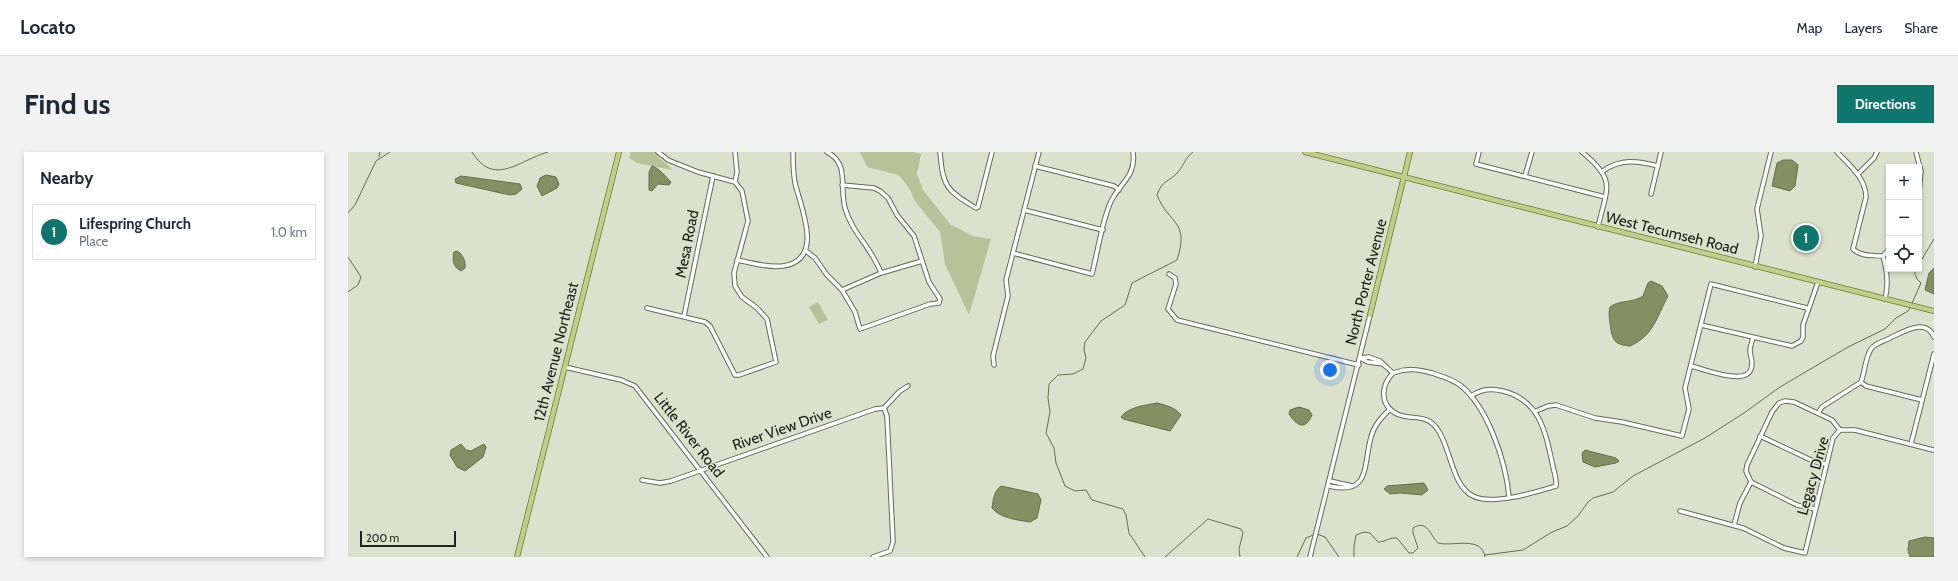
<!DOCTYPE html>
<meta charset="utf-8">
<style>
body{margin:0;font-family:Cabin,sans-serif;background:#f2f2f3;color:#1f2937}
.controls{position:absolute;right:12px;top:12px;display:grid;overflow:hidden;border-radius:0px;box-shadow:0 2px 6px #0003}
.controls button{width:36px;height:36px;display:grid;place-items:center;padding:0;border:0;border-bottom:1px solid #e0e1e3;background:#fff;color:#1f2937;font:20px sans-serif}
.scale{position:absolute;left:12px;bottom:10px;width:96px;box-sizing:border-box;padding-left:4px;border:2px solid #20221b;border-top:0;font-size:11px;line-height:14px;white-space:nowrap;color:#20221b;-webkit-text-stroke:3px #dce1cd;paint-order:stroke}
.you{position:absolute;left:982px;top:218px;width:14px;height:14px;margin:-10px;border:3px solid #fff;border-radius:50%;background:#1a73e8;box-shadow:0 0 0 6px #1a73e833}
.badge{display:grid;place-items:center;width:26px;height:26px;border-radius:50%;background:#0f766e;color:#fff;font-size:13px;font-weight:700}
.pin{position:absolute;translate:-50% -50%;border:2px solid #fff;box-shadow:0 1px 4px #0006}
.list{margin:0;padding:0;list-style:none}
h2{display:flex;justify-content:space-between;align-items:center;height:52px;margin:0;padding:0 16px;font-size:17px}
h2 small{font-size:13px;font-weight:400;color:#747a83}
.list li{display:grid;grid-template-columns:26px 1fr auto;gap:12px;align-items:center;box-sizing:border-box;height:56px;margin:0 8px 8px;padding:0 8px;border:1px solid #e0e1e3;border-radius:0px}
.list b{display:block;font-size:15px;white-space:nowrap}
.list p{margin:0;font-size:13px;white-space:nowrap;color:#747a83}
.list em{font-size:13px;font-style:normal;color:#747a83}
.icon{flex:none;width:22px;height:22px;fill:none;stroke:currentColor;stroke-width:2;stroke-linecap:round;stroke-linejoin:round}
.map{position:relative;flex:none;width:1586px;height:405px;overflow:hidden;border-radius:0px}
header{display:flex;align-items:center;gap:24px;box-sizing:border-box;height:56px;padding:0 20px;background:#fff;border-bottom:1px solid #e0e1e3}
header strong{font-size:19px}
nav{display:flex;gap:22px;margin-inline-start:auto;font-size:14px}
.intro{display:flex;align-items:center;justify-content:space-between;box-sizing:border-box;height:96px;padding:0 24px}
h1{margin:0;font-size:28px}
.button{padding:10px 18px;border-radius:0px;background:#0f766e;color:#fff;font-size:14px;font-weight:700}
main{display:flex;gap:24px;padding:0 24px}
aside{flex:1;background:#fff;border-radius:0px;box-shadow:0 2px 6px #0003}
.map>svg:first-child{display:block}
.green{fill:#b8c198}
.water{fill:#858f61;stroke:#676e4c}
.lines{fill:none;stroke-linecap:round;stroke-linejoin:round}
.stream{stroke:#676e4c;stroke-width:1}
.minor-casing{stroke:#666a58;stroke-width:5.5}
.major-casing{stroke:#6e7b2e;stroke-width:6}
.minor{stroke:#fff;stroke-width:3.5}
.major{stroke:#c1cd88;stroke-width:4.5}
.labels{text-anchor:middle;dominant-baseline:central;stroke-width:3.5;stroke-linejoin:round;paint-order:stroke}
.street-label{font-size:15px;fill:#20221b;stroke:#dce1cd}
</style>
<header>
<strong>Locato</strong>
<nav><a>Map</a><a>Layers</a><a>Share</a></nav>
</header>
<div class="intro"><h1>Find us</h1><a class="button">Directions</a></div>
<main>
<aside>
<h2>Nearby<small></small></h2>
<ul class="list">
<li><span class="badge">1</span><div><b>Lifespring Church</b><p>Place</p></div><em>1.0 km</em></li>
</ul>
</aside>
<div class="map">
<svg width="1586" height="405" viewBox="0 0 1586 405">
<rect width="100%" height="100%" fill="#dce1cd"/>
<g class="green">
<path d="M 283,0 L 307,0 C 312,10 319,10 324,18 L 289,11 L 281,6 Z"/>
<polygon points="512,0 565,0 573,2 569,22 575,38 602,72 625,84 643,87 621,163 597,112 592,80 566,48 563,39 551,23 519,15"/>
<polygon points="470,150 480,168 471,172 461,155"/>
</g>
<g class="water">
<polygon points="1435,8 1444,8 1450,13 1447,34 1442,39 1424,34 1429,11"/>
<path d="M 304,14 C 311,16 318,25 323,30 L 321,33 L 310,32 L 304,39 L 301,38 L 301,20 Z"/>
<polygon points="198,23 208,25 211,32 209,36 194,44 189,34 192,26"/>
<polygon points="113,24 172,32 174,37 168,42 162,43 108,31 107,27"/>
<path d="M 109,99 C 115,102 118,110 117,116 L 113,119 C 105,115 104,108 106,100 Z"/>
<polygon points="1586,116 1586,142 1577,138 1581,121"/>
<path d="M 1303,129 L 1314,134 L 1320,144 C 1308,166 1306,183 1282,194 C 1269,193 1265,190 1263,178 C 1262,169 1260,164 1262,155 C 1271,148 1285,151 1295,144 L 1300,131 Z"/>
<path d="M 809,251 C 818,253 828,256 833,263 L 822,279 L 775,267 L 773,265 C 780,255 798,253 809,251 Z"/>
<path d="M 951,255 L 961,258 L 964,263 C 957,279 949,274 941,262 L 942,258 Z"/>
<polygon points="113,292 118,298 123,299 136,292 138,295 135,305 117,319 109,315 102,303 103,298"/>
<polygon points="1237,298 1268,306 1271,309 1268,311 1247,315 1235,310 1234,301"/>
<polygon points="1076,331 1080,338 1074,343 1052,341 1042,342 1036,337 1039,334"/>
<path d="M 653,334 L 690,342 L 693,348 L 689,366 L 682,370 C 669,368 652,366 644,356 C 645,348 646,339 653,334 Z"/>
<polygon points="1577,385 1586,386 1586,405 1562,405 1560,398 1561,389"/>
</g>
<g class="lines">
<g class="stream">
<path d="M 124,0 C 146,36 171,8 200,0"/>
<polyline points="31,5 32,0"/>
<polyline points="0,61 7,53 28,9 42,0"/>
<polyline points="0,105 13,125 10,133 0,140"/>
<polyline points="1571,112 1586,87"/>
<polyline points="1564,151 1573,131 1569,127 1566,119 1567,117"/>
<polyline points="969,382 977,385 991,405"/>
<polyline points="1137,403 1175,398 1204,380 1219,374 1230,364 1240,350 1245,346 1265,340 1285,324 1357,286 1396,261 1432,235 1500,195 1537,177 1548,166 1560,159 1562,156"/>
<path d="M 797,405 L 781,381 L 778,363 L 775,357 L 744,348 L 738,338 L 727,339 L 717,334 L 708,311 L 706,296 L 698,281 L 702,260 L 700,246 L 701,232 L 710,223 L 725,222 L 735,217 L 738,206 L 736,198 L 737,190 L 753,169 L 777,153 L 784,131 L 829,108 C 842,68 821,73 809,43 C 814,28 821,30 830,20 C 836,13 837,6 845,0"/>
<polyline points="817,405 860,367 893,377 895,381 891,397 892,405"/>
<polyline points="949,405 958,386 965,383"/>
<path d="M 1006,405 L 1006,394 L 1008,383 L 1016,380 L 1022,381 L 1030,390 C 1037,390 1042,385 1049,386 L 1061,401 L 1065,401 L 1070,396 L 1065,381 L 1065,376 C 1079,367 1082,383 1090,391 C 1104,395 1134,383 1137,405"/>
</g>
<g class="minor-casing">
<g id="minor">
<path d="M 479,0 C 502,12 491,34 497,56 C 504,81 524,96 533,121"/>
<path d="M 592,0 C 595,35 598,38 628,56 L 630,55 L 644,0"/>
<polyline points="1131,0 1128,12 1257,45"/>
<path d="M 1234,0 C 1269,29 1259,35 1250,75"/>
<path d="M 1489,0 C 1501,13 1518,26 1518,45 L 1505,97 C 1513,105 1525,103 1535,104"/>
<polyline points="1568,0 1573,19 1571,41"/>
<polyline points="687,14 766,34 771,38"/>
<path d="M 1255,19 C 1273,6 1290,9 1310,14"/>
<polyline points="1510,22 1526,6 1529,0"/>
<polyline points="1177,24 1184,0"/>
<polyline points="387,30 389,20 387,0"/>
<polyline points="1303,42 1313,0"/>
<polyline points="676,58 755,78"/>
<polyline points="458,99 467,106 479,123 494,138 507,160 512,177 582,152 591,151 592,147 581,130 566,84 549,63 540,46 532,39 526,36 494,33"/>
<path d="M 665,101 L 744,122 C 749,103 756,58 766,44 C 776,28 788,22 785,0"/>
<path d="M 1535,104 C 1539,118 1541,132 1537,147"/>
<polyline points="1535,104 1541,97"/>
<path d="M 389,108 C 404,111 420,116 435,114 C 477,108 453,56 447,31 C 445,20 445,10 445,0"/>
<polyline points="1407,115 1413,84 1409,57 1423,0"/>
<polyline points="821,122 827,126 828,132 820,157 829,168 1011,213"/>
<polyline points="494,138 533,121 574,109"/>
<polyline points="299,156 357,170 362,174 387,223 391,223 428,210 419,167 409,156 394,145 387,134 386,121 400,69 394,39 387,30 350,20 320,8 310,0"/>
<polyline points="336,164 365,24"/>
<polyline points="1353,173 1444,194 1453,189 1455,185 1455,173 1470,130"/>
<polygon points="1021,205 1032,209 1035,212 1020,210 1012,206"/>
<path d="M 1035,212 L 1045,221 C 1033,233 1031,253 1049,262 C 1064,269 1078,260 1090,278 C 1103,297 1104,334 1125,344 C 1144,354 1188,340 1208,334 C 1209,326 1205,317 1204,310 C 1197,278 1191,248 1155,239 C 1143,236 1134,237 1123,244"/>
<polyline points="646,213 645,204 660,144 658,128 691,0"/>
<path d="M 1343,214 C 1356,217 1398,234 1403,217 C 1406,210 1402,205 1402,198 C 1402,194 1404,190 1405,186"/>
<polyline points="217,215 273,228 287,234 419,405"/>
<path d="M 1045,221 C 1059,216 1070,217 1084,221 C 1093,224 1104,227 1112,233 C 1140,255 1158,310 1161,345"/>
<polyline points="1513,230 1518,234 1574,248"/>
<polyline points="536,256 552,239 560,234"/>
<polyline points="1188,259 1200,254 1208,253 1247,266 1274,270 1334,284 1341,257 1337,236 1363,132 1459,156"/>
<path d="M 1470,261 L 1474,255 L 1513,230 C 1517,220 1517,206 1523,197 C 1527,191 1537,189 1542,186 C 1555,180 1578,165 1586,185"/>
<polyline points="1412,284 1465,309 1478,312"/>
<polyline points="1563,292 1586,202"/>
<polyline points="294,328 312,331 323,329 527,257 536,256"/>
<polyline points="982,329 1004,334"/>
<polyline points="1403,330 1398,319 1399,313 1424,260 1431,251 1437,249 1446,250 1484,268 1492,278"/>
<polyline points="1403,330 1449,353 1467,357"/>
<path d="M 981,334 C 1023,344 1015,313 1023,285 C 1026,273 1034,265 1042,257"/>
<polyline points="1332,359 1395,376 1436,396 1457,401 1485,286 1492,278 1507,278 1585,298"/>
<polyline points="1386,373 1392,351 1403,330"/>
<polyline points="525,405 542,399 545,390 539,264 536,256"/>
<polyline points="962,405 1022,163"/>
</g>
</g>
<g class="major-casing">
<g id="major">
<polyline points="957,0 1586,159"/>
<polyline points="1022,163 1062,0"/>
<polyline points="169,405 271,0"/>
</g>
</g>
<use href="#minor" class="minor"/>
<use href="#major" class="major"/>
</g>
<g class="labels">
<g class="street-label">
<text transform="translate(1324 81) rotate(14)">West Tecumseh Road</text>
<text transform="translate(339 92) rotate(-79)">Mesa Road</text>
<text transform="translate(1018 130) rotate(-76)">North Porter Avenue</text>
<text transform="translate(208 200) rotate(-76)">12th Avenue Northeast</text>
<text transform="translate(434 277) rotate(-19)">River View Drive</text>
<text transform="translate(341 283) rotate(52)">Little River Road</text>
<text transform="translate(1465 324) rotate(-74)">Legacy Drive</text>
</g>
</g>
</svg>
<div class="controls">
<button>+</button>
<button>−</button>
<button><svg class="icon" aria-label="locate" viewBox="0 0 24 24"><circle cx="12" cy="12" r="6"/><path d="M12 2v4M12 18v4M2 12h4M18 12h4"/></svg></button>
</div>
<div class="scale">200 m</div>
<div class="you"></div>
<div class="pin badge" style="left:1458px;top:86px">1</div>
</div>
</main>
